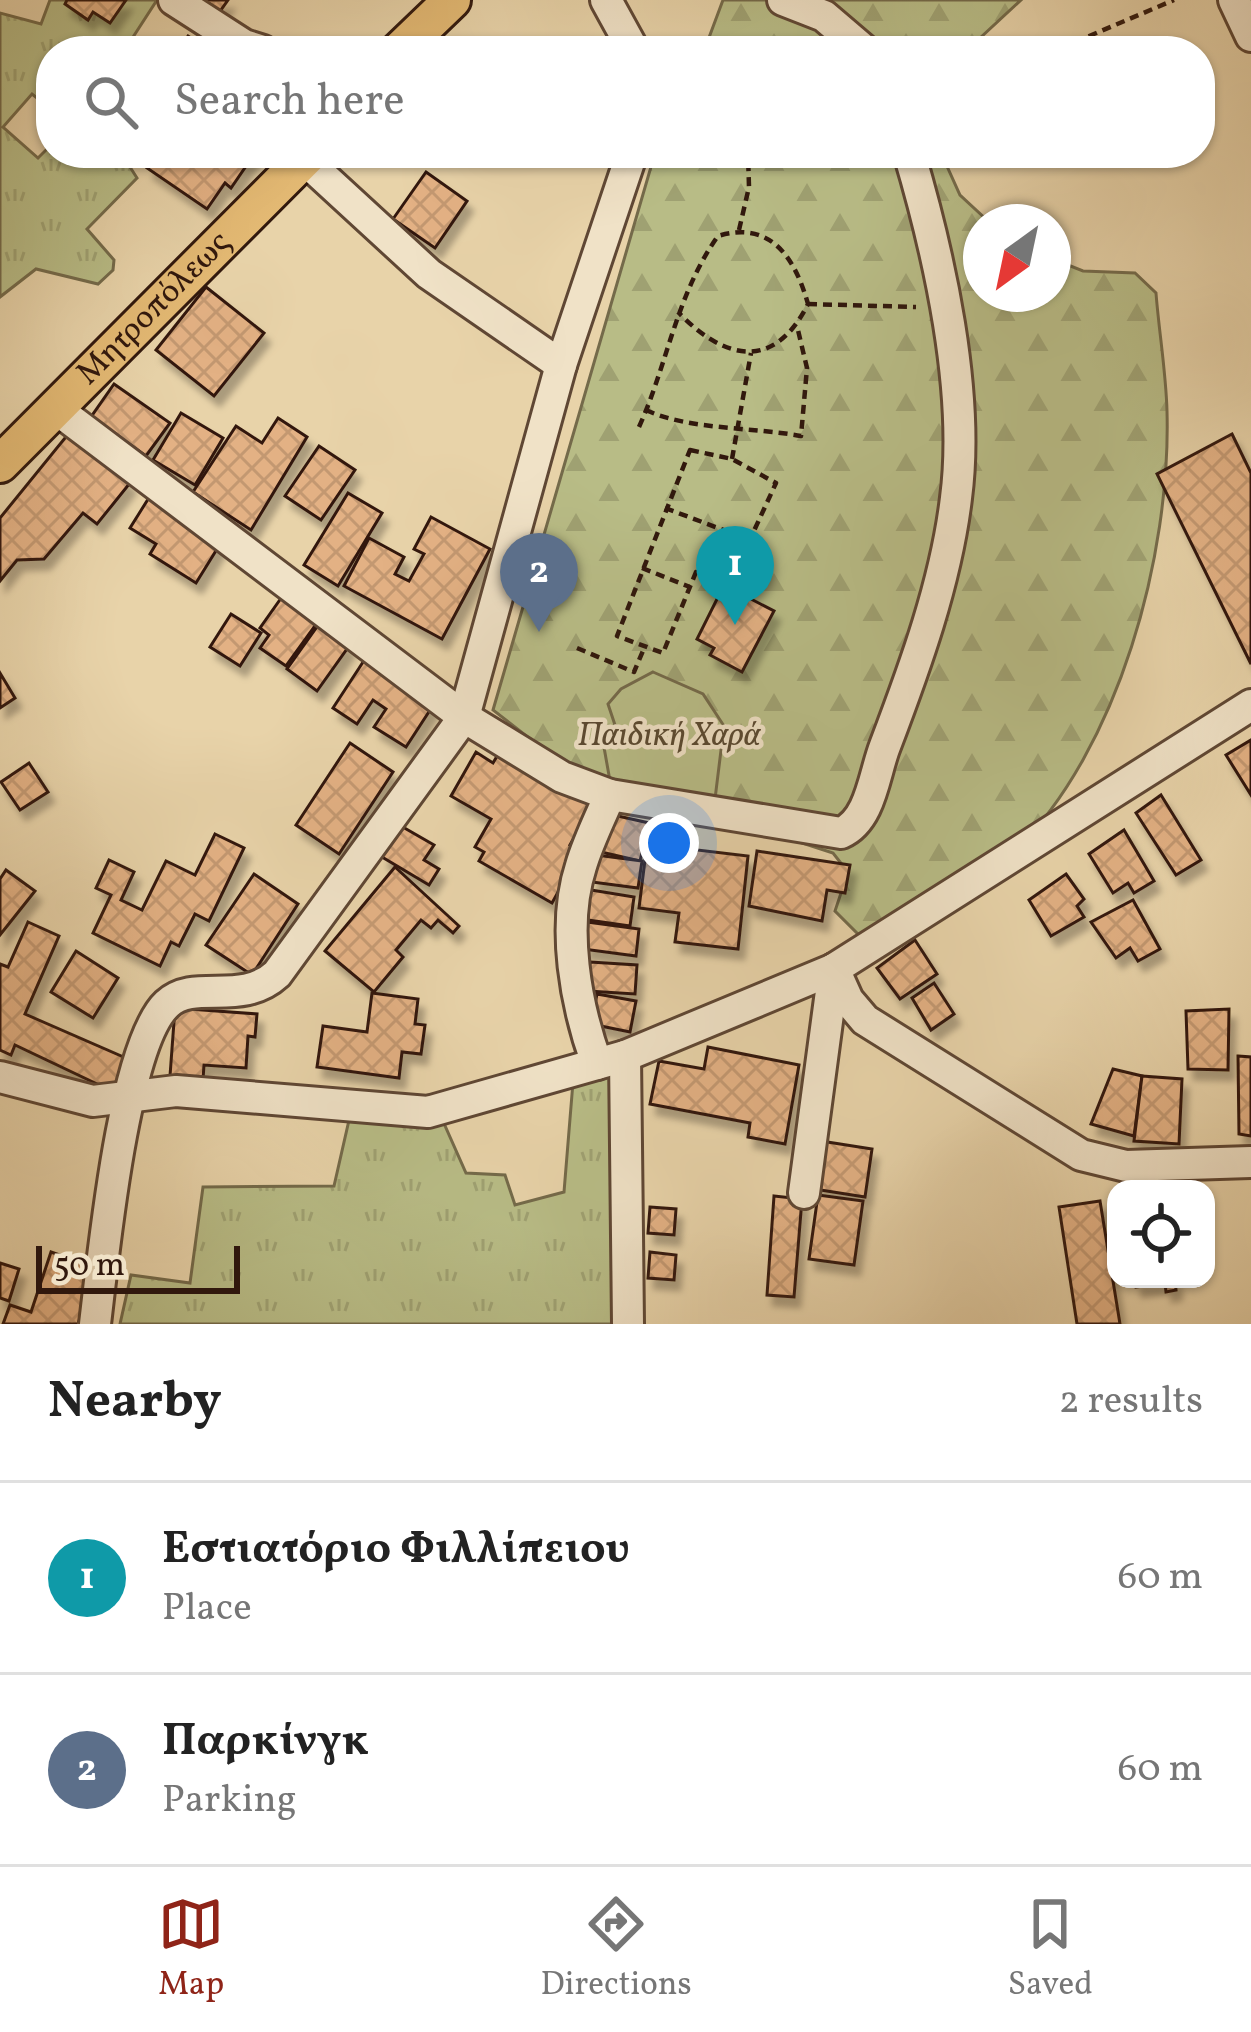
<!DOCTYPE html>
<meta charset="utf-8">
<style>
body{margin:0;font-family:Vollkorn,serif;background:#f6f6f6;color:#222}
.controls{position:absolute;right:36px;bottom:36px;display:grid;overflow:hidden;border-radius:24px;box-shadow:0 3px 9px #0004}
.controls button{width:108px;height:108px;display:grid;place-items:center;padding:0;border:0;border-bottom:3px solid #e0e0e0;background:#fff;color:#222;font:60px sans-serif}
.compass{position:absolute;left:963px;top:204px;width:108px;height:108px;border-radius:50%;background:#fff;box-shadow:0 3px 9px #0004;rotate:213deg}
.scale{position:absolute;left:36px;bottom:30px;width:204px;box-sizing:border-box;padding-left:12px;border:6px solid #31180d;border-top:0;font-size:33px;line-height:42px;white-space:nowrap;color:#31180d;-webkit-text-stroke:9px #f0e2c7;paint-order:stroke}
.you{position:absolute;left:669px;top:843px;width:42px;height:42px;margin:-30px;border:9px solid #fff;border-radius:50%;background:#1a73e8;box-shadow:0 0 0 18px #1a73e833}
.badge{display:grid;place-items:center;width:78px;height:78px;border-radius:50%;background:#8f2418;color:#fff;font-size:39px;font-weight:700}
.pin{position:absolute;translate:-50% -99px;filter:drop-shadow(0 3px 6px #0008)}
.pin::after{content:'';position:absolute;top:63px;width:42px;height:36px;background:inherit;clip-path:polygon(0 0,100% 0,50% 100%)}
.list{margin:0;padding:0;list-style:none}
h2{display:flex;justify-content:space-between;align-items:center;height:156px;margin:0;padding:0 48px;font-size:51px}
h2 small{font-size:39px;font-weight:400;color:#767676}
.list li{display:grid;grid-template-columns:78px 1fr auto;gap:36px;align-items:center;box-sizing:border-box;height:192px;padding:0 48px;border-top:3px solid #e0e0e0}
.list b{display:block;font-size:45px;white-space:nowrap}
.list p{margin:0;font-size:39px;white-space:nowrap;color:#767676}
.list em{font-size:39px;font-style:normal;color:#767676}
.icon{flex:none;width:66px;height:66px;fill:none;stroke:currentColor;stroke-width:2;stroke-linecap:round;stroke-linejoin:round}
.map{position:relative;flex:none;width:1251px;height:1324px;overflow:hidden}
.search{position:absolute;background:#fff;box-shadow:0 3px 9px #0004;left:36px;right:36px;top:36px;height:132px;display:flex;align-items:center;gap:30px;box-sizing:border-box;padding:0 42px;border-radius:48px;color:#767676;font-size:45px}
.sheet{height:540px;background:#fff}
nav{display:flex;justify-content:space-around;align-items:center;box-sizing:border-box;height:168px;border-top:3px solid #e0e0e0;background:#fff;font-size:33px;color:#767676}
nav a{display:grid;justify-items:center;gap:6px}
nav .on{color:#8f2418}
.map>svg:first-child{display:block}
.grass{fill:url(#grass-tufts);stroke:#746a4a;stroke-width:3}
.forest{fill:url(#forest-firs);stroke:#746a4a;stroke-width:3}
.green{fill:#b8bc86;stroke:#746a4a;stroke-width:3}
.building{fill:url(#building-cross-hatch);stroke:#31180d;stroke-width:3;filter:url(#shadow)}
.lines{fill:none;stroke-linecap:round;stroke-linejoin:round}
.minor-casing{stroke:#5f4734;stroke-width:36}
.major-casing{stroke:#31180d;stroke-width:42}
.path{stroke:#31180d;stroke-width:4.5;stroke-dasharray:9 6;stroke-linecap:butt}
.minor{stroke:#f0e2c7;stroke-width:30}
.major{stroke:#e4ba74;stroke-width:36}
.labels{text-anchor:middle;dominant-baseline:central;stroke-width:9;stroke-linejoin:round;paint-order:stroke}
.street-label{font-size:33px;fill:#31180d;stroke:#f0e2c7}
.park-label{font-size:33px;font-style:italic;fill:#5a4931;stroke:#f0e2c7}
</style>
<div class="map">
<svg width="1251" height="1324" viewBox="0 0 1251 1324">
<defs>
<pattern id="grass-tufts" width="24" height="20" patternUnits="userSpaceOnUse" patternTransform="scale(3)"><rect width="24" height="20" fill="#b8bc86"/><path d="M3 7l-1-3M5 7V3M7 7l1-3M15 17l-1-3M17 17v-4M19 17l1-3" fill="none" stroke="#9fa172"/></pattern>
<pattern id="forest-firs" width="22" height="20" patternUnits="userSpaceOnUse" patternTransform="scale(3)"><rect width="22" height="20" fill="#b8bc86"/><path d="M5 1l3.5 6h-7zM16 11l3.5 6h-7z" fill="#9fa172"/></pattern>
<pattern id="building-cross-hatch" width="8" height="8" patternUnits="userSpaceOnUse" patternTransform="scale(3)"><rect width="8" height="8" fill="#e3b184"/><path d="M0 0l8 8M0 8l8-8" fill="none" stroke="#c39871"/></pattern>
<filter id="shadow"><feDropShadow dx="6" dy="10" stdDeviation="3" flood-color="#0004"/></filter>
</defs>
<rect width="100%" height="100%" fill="#e8d3a9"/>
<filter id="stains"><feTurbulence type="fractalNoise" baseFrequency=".00167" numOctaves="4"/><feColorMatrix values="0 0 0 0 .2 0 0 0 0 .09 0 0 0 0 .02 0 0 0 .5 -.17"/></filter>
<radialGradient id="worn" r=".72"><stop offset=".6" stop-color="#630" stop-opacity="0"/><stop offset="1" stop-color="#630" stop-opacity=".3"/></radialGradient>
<g class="grass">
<polygon points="50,0 157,0 124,51 51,51 51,109 32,94 3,127 38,158 51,145 51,153 121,153 137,178 87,229 114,260 113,270 98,284 36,269 0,297 0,13 41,24"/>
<polygon points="625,1056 628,1324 120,1324 131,1275 190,1283 203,1187 334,1186 352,1107 438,1110 466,1173 505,1175 515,1205 564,1192 574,1070"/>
</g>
<g class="forest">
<polygon points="723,0 1021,0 966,51 704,51"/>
<path d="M 655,153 L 941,153 L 960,195 L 989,222 L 981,222 L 981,294 L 1053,294 L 1053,259 L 1083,271 L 1135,273 L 1156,293 C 1159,332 1166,372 1167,411 C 1171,555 1119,749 1015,851 C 983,883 909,919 868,944 L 835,911 L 848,872 L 833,853 L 565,766 L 493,710 Z"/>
</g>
<polygon class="green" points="653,672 703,694 724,726 715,799 610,781 602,736 615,725 608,704 621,689"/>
<g class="building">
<polygon points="67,0 126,0 110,23 93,12 88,20 65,4"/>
<polygon points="200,0 228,0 218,14"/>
<polygon points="188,36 210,51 178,51"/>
<polygon points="158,153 255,153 231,188 225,183 207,209 147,168"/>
<polygon points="426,172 467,201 435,248 393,219"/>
<polygon points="206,287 264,333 214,396 156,350"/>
<polygon points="114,384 170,423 146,456 91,417"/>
<polygon points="181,413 223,438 195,485 153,460"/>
<polygon points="278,418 307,437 251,530 193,492 236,426 262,443"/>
<polygon points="69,433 130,483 97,524 83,513 44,559 17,560 0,581 0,518"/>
<polygon points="1232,434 1251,473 1251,664 1157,474"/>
<polygon points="319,446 355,470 321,520 285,496"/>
<polygon points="348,493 382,513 338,586 304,565"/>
<polygon points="150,496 222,541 196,583 150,554 156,544 130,528"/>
<polygon points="431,517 490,549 442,639 344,586 369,538 404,557 395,574 409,581 424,554 414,549"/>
<polygon points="724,585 774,611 742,672 710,655 714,648 697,639"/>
<polygon points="284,594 320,619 286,666 260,648 269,635 260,628"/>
<polygon points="231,614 261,633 240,666 210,647"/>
<polygon points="319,624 349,646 317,691 287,669"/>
<polygon points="365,659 434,704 406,747 374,727 386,709 373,700 357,724 333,708"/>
<polygon points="0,673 15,698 0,708"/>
<polygon points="1251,740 1251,795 1226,755"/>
<polygon points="350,743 393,772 339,854 296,825"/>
<polygon points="500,751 593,804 570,845 581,851 552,903 479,861 484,852 475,847 491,819 451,796 476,752 493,763"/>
<polygon points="29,763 48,792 20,810 1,782"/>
<polygon points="1161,795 1201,860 1176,875 1136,813"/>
<polygon points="609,814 649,823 640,861 601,852"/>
<polygon points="401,826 434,845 424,860 439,869 429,885 382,857"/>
<polygon points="1124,830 1154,881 1134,893 1128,883 1113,893 1089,854"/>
<polygon points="215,834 244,848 209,921 195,914 179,946 171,942 160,966 93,933 111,895 96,888 109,860 134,872 121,900 142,910 166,861 195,875"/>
<polygon points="647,844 748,856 738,949 675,942 679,913 639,908"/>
<polygon points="757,851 850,865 845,893 827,890 822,921 749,906"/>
<polygon points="596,855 642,861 638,888 592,882"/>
<polygon points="395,867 459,926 453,933 438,920 431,928 421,920 396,950 403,957 374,992 325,951"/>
<polygon points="6,870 35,891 0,935 0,879"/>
<polygon points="254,874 298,904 252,975 206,945"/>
<polygon points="1066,874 1084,899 1077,906 1084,917 1051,936 1029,900"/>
<polygon points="585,889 634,897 630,926 581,919"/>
<polygon points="1133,900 1160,949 1138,961 1130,948 1116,958 1091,922"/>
<polygon points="28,922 59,936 25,1014 128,1059 114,1092 15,1045 11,1055 0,1050 0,964 8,967"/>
<polygon points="587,922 639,929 636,956 583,949"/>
<polygon points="915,940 937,974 900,999 877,968"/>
<polygon points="76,951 118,978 93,1018 51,992"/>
<polygon points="590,962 637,965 635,994 588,991"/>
<polygon points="934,983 954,1014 931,1030 912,998"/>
<polygon points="372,993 418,999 415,1024 425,1025 421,1054 402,1052 399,1078 317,1067 323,1026 367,1032"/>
<polygon points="597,994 636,1001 630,1032 591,1024"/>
<polygon points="175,1008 257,1014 255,1037 248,1036 246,1068 204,1065 203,1079 170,1076"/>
<polygon points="1229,1009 1228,1070 1188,1069 1186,1011"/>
<polygon points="708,1047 799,1065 785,1144 748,1137 750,1123 650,1104 659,1061 704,1069"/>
<polygon points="1238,1056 1251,1057 1251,1136 1239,1134"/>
<polygon points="1113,1069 1142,1076 1134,1136 1091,1124"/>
<polygon points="1142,1076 1182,1079 1179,1144 1134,1141"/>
<polygon points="821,1141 872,1149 865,1197 814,1189"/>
<polygon points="818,1195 863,1201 854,1265 809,1259"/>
<polygon points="774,1196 802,1199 794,1297 767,1295"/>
<polygon points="1100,1201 1120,1324 1077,1324 1059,1207"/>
<polygon points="650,1207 676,1209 674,1235 648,1233"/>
<polygon points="51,1252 97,1268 78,1324 3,1324 10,1305 31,1312"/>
<polygon points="650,1252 676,1255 674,1280 648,1278"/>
<polygon points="0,1263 19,1269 9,1301 0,1298"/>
<polygon points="1135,1279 1175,1279 1176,1290 1166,1292 1165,1283 1136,1287"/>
</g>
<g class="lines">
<g class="minor-casing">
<g id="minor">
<polyline points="174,0 244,45 263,51"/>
<polyline points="606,0 634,51"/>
<polyline points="783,0 824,16 865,51"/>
<polyline points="1234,0 1251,36"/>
<polyline points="305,160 429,274 561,365"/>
<path d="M 55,408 L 464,717 L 562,777 L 610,795 L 841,833 C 871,820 874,774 885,746 C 915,667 946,582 956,498 C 970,392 939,254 909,153"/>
<polyline points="834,969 848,1000 865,1020 1081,1155 1126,1166 1251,1162"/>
<polyline points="625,1056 628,1324"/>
<path d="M 597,1064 C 576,1006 561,927 581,866 C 588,842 600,818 610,795"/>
<polyline points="0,1077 93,1101 176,1091 428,1112 625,1056 834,969 1251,705"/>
<polyline points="804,1193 834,969"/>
<path d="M 95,1324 C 103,1259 123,1045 167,1004 C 195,978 241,1007 277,974 L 464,717 L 561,365 L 632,153"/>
</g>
</g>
<g class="major-casing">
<g id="major">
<polyline points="399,51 452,0"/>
<path id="s1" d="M 0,464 L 310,153"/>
</g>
</g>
<g class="path">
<polyline points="661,46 679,51"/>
<polyline points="1061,48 1174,0"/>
<polyline points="739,230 749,187 748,153"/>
<polyline points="808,304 916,307"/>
<path d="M 646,410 C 688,430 753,427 801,436 L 807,368 L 797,326"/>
<path d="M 639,427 C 668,363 676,295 718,236 C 771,220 795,258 808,304 C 774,372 724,360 678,312"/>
<polygon points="690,450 732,459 776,483 729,585 696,572 663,653 617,636"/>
<polyline points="732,459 751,353"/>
<polyline points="665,508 750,540"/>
<polyline points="642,568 690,587"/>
<polyline points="577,648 634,672 645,646"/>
</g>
<use href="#minor" class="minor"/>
<use href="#major" class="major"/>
</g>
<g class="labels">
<g class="street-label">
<text stroke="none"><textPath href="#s1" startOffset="219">Μητροπόλεως</textPath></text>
</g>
<g class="park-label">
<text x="669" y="737">Παιδική Χαρά</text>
</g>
</g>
<rect width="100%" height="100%" filter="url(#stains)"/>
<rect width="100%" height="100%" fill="url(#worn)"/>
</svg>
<div class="controls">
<button><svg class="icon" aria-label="locate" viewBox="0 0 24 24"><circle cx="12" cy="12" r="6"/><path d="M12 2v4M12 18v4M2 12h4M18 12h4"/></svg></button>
</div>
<svg class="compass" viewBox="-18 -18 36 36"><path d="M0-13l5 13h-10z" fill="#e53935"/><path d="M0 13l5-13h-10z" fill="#767676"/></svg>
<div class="scale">50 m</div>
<div class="you"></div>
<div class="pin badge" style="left:735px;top:625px;background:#0f9aa8">1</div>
<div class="pin badge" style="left:539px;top:632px;background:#5c6f8a">2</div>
<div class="search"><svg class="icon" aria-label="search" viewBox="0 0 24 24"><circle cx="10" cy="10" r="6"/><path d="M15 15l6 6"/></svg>Search here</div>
</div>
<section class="sheet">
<h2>Nearby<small>2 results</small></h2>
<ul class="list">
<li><span class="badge" style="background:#0f9aa8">1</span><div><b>Εστιατόριο Φιλλίπειου</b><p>Place</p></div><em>60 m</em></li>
<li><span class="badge" style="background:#5c6f8a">2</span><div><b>Παρκίνγκ</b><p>Parking</p></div><em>60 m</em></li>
</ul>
</section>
<nav>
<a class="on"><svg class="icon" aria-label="map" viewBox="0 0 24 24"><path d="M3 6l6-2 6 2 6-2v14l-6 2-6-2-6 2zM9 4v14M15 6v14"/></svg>Map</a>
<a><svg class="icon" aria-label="directions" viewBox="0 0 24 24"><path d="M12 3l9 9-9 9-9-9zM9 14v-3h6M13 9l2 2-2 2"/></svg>Directions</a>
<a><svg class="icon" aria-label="saved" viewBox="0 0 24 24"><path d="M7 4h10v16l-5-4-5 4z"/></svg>Saved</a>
</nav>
